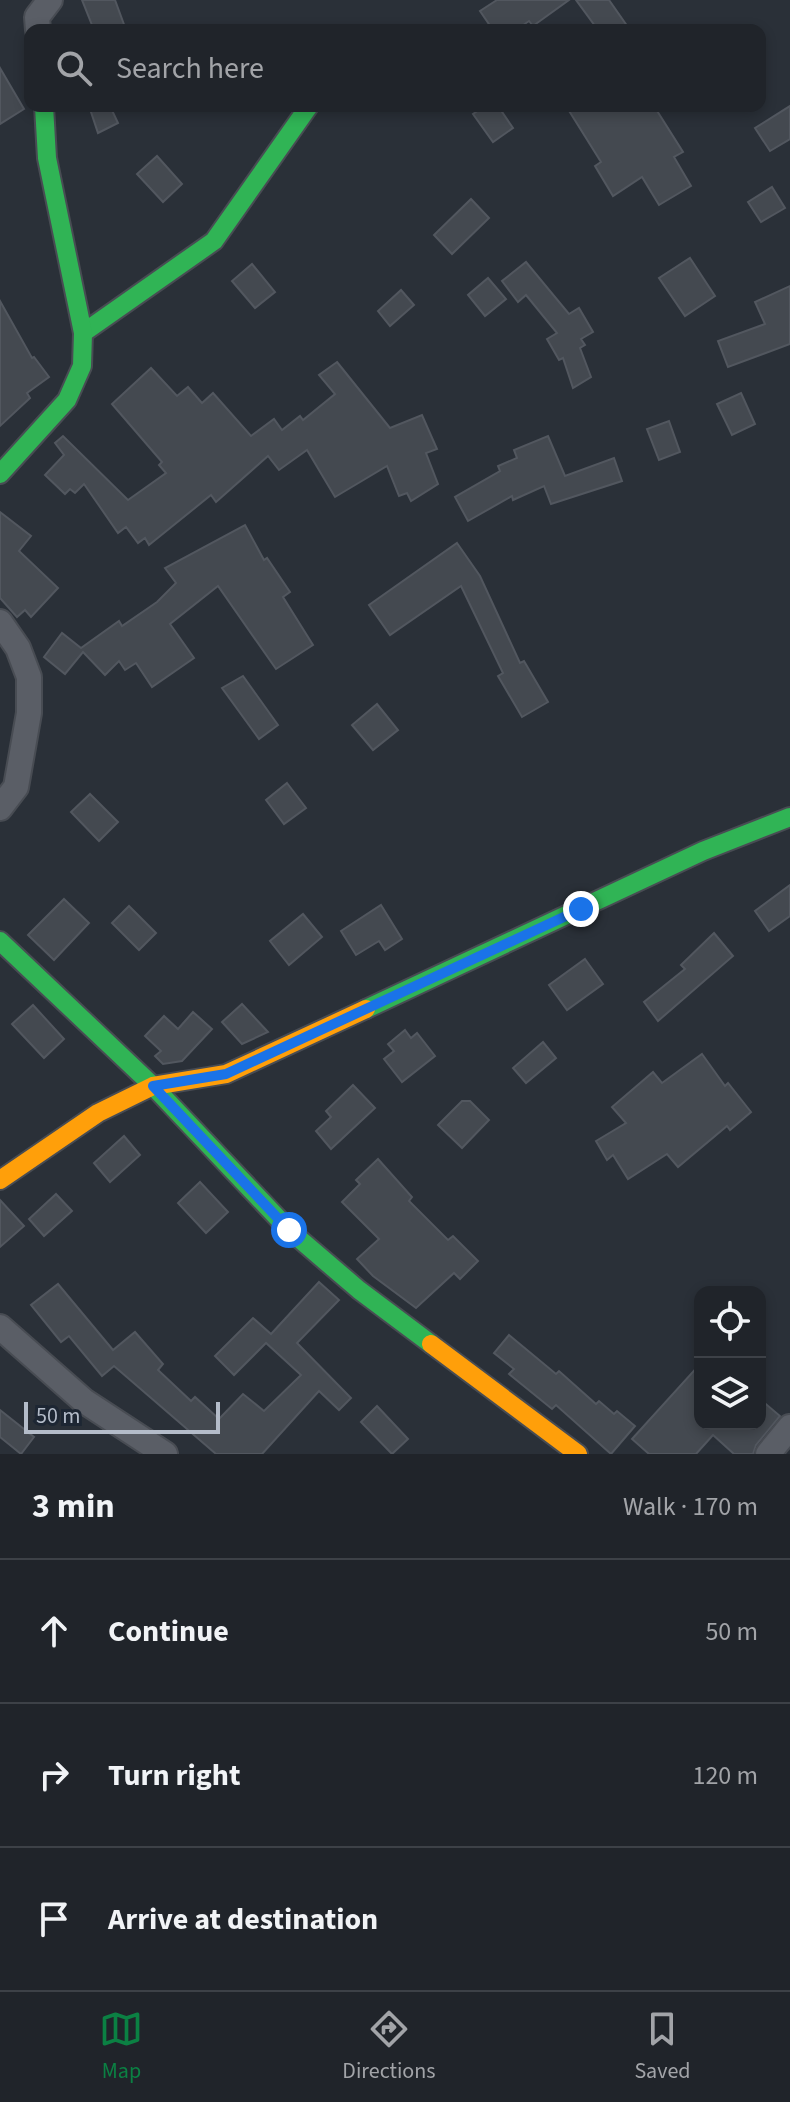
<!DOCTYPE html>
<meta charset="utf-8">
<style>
body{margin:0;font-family:"Source Sans 3",sans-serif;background:#282c32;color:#f1f3f6}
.controls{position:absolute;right:24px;bottom:24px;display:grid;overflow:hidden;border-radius:16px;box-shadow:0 4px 12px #0003}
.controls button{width:72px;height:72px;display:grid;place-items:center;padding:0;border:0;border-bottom:2px solid #3d4147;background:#20242a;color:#f1f3f6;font:40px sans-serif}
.scale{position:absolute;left:24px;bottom:20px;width:196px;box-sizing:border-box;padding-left:8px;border:4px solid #b4bcc9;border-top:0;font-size:22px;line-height:28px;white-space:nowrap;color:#b4bcc9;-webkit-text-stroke:6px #1d2633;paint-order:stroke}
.stop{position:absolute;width:24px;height:24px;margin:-18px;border:6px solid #1a73e8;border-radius:50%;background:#fff}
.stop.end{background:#1a73e8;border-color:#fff;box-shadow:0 2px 8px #0008}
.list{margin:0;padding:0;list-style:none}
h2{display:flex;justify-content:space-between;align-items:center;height:104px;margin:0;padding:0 32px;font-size:34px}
h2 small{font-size:26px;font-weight:400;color:#a2a4a8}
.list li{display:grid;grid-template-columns:52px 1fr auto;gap:24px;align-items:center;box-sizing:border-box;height:144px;padding:0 32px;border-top:2px solid #3d4147}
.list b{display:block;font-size:30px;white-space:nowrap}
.list em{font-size:26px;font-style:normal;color:#a2a4a8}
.icon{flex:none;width:44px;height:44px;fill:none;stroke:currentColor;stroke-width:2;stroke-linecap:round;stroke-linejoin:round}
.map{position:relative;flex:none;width:790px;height:1454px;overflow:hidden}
.search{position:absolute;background:#20242a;box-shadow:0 4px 12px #0003;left:24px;right:24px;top:24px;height:88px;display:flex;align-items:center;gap:20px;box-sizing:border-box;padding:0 28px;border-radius:16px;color:#a2a4a8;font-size:30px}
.sheet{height:536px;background:#20242a}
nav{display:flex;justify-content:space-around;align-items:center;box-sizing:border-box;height:112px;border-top:2px solid #3d4147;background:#20242a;font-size:22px;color:#a2a4a8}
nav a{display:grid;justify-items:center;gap:4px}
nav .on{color:#0b8043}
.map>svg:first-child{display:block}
.building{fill:#444950;stroke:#52575f;stroke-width:2}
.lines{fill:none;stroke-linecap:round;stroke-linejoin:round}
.street-casing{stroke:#484c53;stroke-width:28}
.fast-casing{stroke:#484c53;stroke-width:22}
.slow-casing{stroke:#484c53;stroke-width:22}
.street{stroke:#5a5e66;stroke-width:24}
.fast{stroke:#30b455;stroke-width:18}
.slow{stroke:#ff9f0a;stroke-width:18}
.route{stroke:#1a73e8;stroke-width:10}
</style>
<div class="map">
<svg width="790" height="1454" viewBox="0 0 790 1454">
<rect width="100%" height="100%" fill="#2a3038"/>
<g class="building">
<polygon points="82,0 115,0 126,30 94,30"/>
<polygon points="497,0 569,0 533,26 529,21 516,30 493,30 480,11"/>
<polygon points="576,0 609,0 630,30 598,30"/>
<polygon points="0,68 24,109 0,124"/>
<polygon points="89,106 110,106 118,123 98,133"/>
<polygon points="485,106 498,106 513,128 493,142 473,114"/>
<polygon points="566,106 654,106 683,152 674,157 691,186 659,205 642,177 613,196 595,166 601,162"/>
<polygon points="790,106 790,139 770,151 755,128"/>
<polygon points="157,156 182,184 163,202 137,174"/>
<polygon points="772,187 785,208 761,222 748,202"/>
<polygon points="471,199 489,218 452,254 434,235"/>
<polygon points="690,258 715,296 685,316 659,278"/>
<polygon points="526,262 569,314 579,308 593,332 581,339 585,345 580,348 591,377 573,388 563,358 559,360 547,339 557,333 526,295 518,302 502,281"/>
<polygon points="252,264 275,292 255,308 232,281"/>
<polygon points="488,278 506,299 485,316 468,295"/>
<polygon points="790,286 790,344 728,367 718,341 765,324 755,302"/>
<polygon points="401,290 414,305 390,326 378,311"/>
<polygon points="0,301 32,358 34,357 49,377 27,393 30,398 0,426"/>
<polygon points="337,362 390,428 422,415 437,449 426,453 438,484 411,501 407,493 399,496 387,466 335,497 307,450 279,470 268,456 216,502 211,495 149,545 145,538 138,543 126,527 118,533 84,484 75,493 70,489 65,494 45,475 64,455 55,443 63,436 128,500 166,473 159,465 162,462 112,404 151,368 177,396 188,387 202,403 213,393 251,436 274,419 282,430 300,416 303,420 335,394 319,375"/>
<polygon points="741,393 755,424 732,435 717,404"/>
<polygon points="669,421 680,452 659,460 647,429"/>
<polygon points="548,436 565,476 614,458 622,481 551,504 544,486 513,500 512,496 468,521 455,497 500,471 498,466 517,458 514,450"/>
<polygon points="0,512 31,536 19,551 58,588 31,617 25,610 17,617 0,598"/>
<polygon points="245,525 264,560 267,558 290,592 283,597 313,645 276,669 218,586 170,624 194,658 152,687 136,663 125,670 119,661 105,675 83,652 65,674 44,657 62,633 81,648 119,621 122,626 157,602 176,583 165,568"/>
<polygon points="457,543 480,576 520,663 524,661 548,702 522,717 498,676 503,673 461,586 390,635 369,605"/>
<polygon points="243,676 278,725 259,739 222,688"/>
<polygon points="377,704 398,730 373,750 352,725"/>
<polygon points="287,783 306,808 284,824 266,800"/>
<polygon points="90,794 118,822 99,841 71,812"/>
<polygon points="790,885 790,916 769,931 755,911"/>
<polygon points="64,899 89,923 54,960 28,935"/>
<polygon points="381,905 402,939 385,950 379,941 356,955 341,931"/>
<polygon points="129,906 156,933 139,950 112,923"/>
<polygon points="303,914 322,937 289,965 270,941"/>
<polygon points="714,933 733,956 658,1021 644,1002 685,969 681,965"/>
<polygon points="585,959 603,984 567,1010 549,985"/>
<polygon points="242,1004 268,1032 242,1044 222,1022"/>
<polygon points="33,1005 64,1039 44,1058 12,1024"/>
<polygon points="193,1012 212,1029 182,1061 163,1064 155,1056 161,1051 145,1036 164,1016 178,1029"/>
<polygon points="405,1030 411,1038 417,1033 435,1056 402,1082 384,1059 394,1051 388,1044"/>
<polygon points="543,1042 556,1058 526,1083 513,1068"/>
<polygon points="702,1054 725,1086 728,1083 751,1112 730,1130 727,1126 678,1167 667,1154 628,1179 613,1155 607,1160 596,1141 626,1123 612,1107 653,1072 662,1083"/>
<polygon points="353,1085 375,1108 331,1149 316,1131 331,1117 326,1111"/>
<polygon points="462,1101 470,1101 489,1120 462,1148 438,1125"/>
<polygon points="124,1136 140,1155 110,1182 94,1163"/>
<polygon points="378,1159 412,1197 409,1201 448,1240 453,1236 478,1261 460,1279 454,1273 416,1308 373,1276 357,1259 379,1239 342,1202 360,1184 356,1180"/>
<polygon points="200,1182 228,1212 206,1233 178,1203"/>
<polygon points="56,1194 72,1211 44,1236 29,1219"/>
<polygon points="0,1200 24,1226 0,1247"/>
<polygon points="319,1282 339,1300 297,1343 351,1398 339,1410 319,1391 262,1454 216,1454 114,1366 102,1376 69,1336 61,1342 31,1305 58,1284 113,1350 135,1332 163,1364 158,1370 191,1401 195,1397 219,1419 243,1394 264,1411 301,1375 266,1343 234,1375 215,1356 253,1318 271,1334"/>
<polygon points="509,1335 556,1374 559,1371 596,1404 599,1401 614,1414 617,1411 635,1426 611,1454 556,1405 552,1409 509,1374 514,1369 494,1353"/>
<polygon points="700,1364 700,1424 760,1424 760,1399 780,1416 756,1445 753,1454 734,1454 713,1435 696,1454 649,1454 632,1439"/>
<polygon points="377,1406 408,1439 392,1454 361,1422"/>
<polygon points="0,1410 34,1437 21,1454 0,1437"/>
</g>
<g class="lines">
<g class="street-casing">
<g id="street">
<polyline points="38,30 37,17 50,0"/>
<polyline points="0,622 18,648 29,677 29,713 16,787 0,808"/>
<polyline points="0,1327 84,1401 165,1454"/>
<polyline points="768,1454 790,1427"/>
</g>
</g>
<g class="fast-casing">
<g id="fast">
<polyline points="83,333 214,241 309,106"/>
<polyline points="0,474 67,400 82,366 83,333 47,158 44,106"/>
<polyline points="0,941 153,1086 289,1230 359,1290 431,1344"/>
<polyline points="366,1009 703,851 790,817"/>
</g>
</g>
<g class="slow-casing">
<g id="slow">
<polyline points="0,1180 98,1113 153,1086 226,1074 366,1009"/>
<polyline points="431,1344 578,1454"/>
</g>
</g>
<use href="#street" class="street"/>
<use href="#fast" class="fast"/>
<use href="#slow" class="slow"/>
</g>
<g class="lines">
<polyline class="route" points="289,1230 153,1086 226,1074 581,909"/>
</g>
</svg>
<div class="controls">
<button><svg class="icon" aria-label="locate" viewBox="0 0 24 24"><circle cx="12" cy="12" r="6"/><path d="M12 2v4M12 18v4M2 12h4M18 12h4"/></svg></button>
<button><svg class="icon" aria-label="layers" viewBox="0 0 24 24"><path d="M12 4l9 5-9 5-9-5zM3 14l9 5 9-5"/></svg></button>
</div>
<div class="scale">50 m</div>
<div class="stop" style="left:289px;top:1230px"></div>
<div class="stop end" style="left:581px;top:909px"></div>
<div class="search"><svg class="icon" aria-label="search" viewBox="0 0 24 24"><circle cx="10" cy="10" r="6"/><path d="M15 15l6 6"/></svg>Search here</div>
</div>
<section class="sheet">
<h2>3 min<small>Walk · 170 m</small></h2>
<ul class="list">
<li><svg class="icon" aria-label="ahead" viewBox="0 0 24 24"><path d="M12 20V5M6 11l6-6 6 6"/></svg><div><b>Continue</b></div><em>50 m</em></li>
<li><svg class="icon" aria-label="right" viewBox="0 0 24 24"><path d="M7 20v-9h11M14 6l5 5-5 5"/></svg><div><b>Turn right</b></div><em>120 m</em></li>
<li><svg class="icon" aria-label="arrive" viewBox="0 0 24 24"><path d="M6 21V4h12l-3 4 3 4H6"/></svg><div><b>Arrive at destination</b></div></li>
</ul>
</section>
<nav>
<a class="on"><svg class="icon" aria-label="map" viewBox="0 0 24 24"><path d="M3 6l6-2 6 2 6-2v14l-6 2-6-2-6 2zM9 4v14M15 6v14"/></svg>Map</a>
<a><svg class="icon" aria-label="directions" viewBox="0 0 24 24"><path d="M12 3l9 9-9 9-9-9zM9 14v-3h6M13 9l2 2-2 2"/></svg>Directions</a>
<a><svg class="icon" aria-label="saved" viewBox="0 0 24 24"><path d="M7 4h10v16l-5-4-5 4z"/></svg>Saved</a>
</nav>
